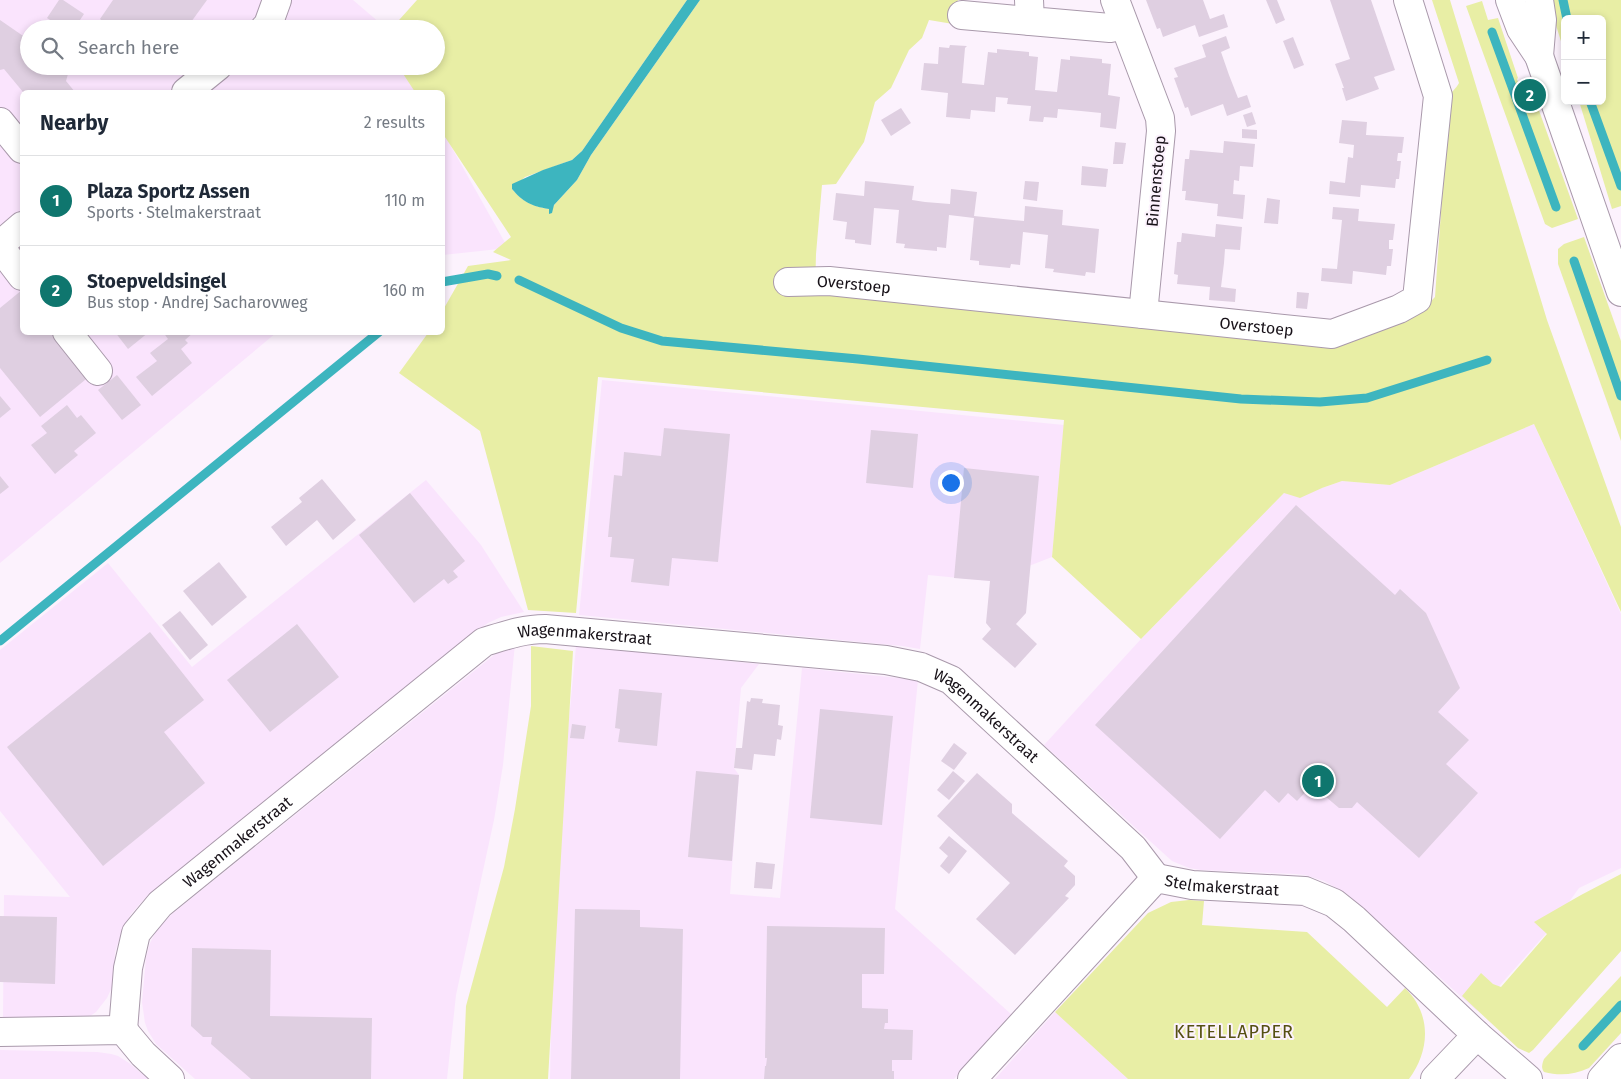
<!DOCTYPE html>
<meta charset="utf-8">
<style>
body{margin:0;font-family:"Fira Sans",sans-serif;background:#f6f6f7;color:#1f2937}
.controls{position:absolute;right:15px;top:15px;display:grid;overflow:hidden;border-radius:8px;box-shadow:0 2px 8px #0003}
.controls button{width:45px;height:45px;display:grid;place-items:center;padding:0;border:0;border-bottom:1px solid #e0e1e3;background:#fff;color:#1f2937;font:25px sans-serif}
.you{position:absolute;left:950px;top:482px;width:18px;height:18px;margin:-12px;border:4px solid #fff;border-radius:50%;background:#1a73e8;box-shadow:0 0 0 8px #1a73e833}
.badge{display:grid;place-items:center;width:32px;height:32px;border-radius:50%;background:#0f766e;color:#fff;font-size:16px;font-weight:700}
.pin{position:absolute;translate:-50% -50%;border:2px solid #fff;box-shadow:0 1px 5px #0006}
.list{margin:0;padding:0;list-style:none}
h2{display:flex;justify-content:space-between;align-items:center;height:65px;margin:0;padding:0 20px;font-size:21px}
h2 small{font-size:16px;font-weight:400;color:#747a83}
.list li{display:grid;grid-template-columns:32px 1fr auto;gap:15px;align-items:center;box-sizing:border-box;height:90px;padding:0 20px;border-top:1px solid #e0e1e3}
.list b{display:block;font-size:19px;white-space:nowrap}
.list p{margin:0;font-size:16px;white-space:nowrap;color:#747a83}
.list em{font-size:16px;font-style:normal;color:#747a83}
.icon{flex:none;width:28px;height:28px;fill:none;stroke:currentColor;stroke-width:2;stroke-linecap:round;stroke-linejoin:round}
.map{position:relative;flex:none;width:1621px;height:1079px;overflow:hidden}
.search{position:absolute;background:#fff;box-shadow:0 2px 8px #0003;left:20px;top:20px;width:425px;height:55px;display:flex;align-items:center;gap:12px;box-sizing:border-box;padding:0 18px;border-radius:28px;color:#747a83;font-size:19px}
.panel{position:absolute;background:#fff;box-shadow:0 2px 8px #0003;left:20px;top:90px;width:425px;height:245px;border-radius:8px}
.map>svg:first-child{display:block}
.built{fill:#fae4fd}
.green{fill:#e8eea5}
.water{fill:#3db5bf}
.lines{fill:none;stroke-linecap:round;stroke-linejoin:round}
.stream{stroke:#3db5bf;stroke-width:9}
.building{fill:#dfcfe1}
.minor-casing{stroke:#a999ab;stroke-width:30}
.minor{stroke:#fff;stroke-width:28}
.labels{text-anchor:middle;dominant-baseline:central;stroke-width:4;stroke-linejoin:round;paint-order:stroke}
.street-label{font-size:16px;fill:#181219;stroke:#fcf2fd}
.neighbourhood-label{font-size:18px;letter-spacing:1px;fill:#555012;stroke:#fcf2fd}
</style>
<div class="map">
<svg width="1621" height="1079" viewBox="0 0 1621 1079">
<rect width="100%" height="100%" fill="#fcf2fd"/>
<g class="built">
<polygon points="0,0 353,0 380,23 383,29 29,29 29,66 405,66 420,92 22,92 22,332 276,333 0,563"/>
<polygon points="443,132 508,248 443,255"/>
<polygon points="602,380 1064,425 1052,557 990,581 928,575 920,649 902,646 579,615"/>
<polygon points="1534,424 1621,614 1621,868 1579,888 1549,930 1477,1011 1347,894 1324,881 1305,875 1295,874 1201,870 1189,868 1172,861 1044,745 1141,639 1284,493 1322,488 1342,481 1390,485"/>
<polygon points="426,480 481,545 524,612 501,617 488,623 473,633 147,896 131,914 121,934 115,952 113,985 107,998 96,1012 87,1018 3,1020 4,895 70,897 0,811 0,650 108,563 192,667"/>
<polygon points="515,644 503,765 494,820 456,995 447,1079 195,1079 156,1044 148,1031 145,1023 142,1002 146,958 150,943 156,931 172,914 494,655"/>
<polygon points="576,646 759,664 741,688 734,768 739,775 730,894 780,898 802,668 918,680 895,909 1012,1015 954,1079 550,1079 554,876"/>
<polygon points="1055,1012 1061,1017 1128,1079 995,1079"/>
<polygon points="0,1050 97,1052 111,1054 118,1056 129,1063 148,1079 0,1079"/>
</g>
<g class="green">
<path d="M 417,0 L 687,0 L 582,151 L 572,160 L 525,177 L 512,189 C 523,202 532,206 549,209 L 549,214 L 554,205 L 577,180 L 591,155 L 700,0 L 958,0 L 953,24 L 929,20 L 922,38 L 909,50 L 891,88 L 875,102 L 864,142 L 836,184 L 822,185 L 816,254 L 815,292 L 1319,345 L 1428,304 L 1435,297 L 1449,98 C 1451,91 1456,89 1459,83 L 1432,0 L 1450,0 L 1547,320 L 1621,527 L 1621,612 L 1534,424 L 1390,485 L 1342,481 L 1322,488 L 1300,498 L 1284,493 L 1141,639 L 1052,557 L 1064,420 L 598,377 L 576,613 L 528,610 L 480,431 L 399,373 L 428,333 L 442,332 L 443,310 L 468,266 L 511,260 L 493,252 L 511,237 L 443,134 L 442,92 L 415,92 L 398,66 L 436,66 L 436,29 L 391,29 Z"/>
<polygon points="1548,0 1621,0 1621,206 1612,209 1579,101 1602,101 1602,19 1565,19 1565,54"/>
<polygon points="1482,1 1488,20 1498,18 1518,78 1517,79 1522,95 1532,91 1578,219 1552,228 1545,224 1466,6"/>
<polygon points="1584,237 1621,341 1621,441 1558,264 1558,249 1564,244"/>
<polygon points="531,646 573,651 548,1079 463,1079 466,1006 504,867 515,809 531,706"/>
<polygon points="1621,874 1621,951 1533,1050 1529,1053 1518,1048 1462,996 1481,973 1493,984 1501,987 1547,934 1534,922 1581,895"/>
<path d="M 1189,900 L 1204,901 L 1202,925 L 1307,932 L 1387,1007 L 1405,988 C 1432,1014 1430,1051 1409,1079 L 1128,1079 L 1055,1012 L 1148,913 L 1171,902 Z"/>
<path d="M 1621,976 L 1621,1033 L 1589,1068 C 1574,1075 1559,1076 1544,1072 C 1541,1068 1542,1064 1544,1059 Z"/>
</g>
<path class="water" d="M 687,0 L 700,0 L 591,155 L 577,180 L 554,205 L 552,213 L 549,214 L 549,209 C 531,206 523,202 512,189 L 512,184 L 543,170 L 572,160 L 582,151 Z"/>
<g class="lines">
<g class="stream">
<polyline points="1563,0 1567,19"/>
<polyline points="1492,32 1556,207"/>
<polyline points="1590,101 1621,186"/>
<polyline points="1574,261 1621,396"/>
<polyline points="519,280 621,328 662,341 858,359 1241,399 1320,402 1367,398 1487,360"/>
<polyline points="442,282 488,274 497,276"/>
<polyline points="0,641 379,332"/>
<polyline points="1583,1046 1621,1005"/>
</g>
</g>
<g class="building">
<polygon points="59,0 63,0 84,14 74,29 64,29 47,18"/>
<polygon points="113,0 207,0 186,29 113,29 100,19"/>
<polygon points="1146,0 1203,0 1210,19 1224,14 1228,27 1199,37 1195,25 1163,37 1160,28 1157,29"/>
<polygon points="1266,0 1277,0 1285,20 1276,24"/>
<polygon points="1330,0 1371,0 1395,70 1374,77 1379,89 1346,101 1342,88 1344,88 1335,64 1350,59"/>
<polygon points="0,20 29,40 29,66 65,66 68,74 66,81 75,92 23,92 4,69 0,70"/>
<polygon points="1226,36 1230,48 1221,52 1229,75 1238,98 1247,95 1251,107 1227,116 1223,104 1191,116 1188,107 1185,108 1174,78 1178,77 1174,68 1206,57 1202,45"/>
<polygon points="1293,37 1304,65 1294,69 1283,41"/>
<polygon points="950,45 967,46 965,48 962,83 984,85 988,52 997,53 997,49 1029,52 1029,56 1038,57 1035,90 1057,92 1061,59 1070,60 1070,56 1102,59 1102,63 1111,64 1108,95 1120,97 1116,129 1100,127 1101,113 1081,111 1058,109 1057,118 1044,117 1043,122 1029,121 1031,106 1007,104 1008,98 996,97 995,112 971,110 970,119 946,117 948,93 921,90 924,63 938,64 939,47 949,48"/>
<polygon points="901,108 911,123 891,136 881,120"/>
<polygon points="1252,112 1256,124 1247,127 1243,115"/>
<polygon points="1342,120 1367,122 1366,135 1404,137 1402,153 1398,153 1397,161 1401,161 1399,179 1396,179 1395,188 1361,185 1360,197 1329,194 1330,181 1345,183 1348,157 1353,158 1354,145 1339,143"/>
<polygon points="1242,129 1257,130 1257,139 1242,138"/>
<polygon points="1224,141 1255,144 1253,167 1240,166 1239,181 1234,180 1233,194 1245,195 1243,219 1217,216 1218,204 1185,200 1186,191 1182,191 1185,159 1189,159 1190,150 1223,153"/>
<polygon points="1115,142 1126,143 1123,164 1113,164"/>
<polygon points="1082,166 1108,169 1106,187 1081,185"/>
<polygon points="865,181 914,186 912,200 925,202 950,204 951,189 977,192 974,216 1024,221 1025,206 1063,210 1062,225 1099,229 1095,273 1086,272 1085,276 1053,272 1054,269 1045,268 1048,235 1023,232 1020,265 1011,264 1010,268 979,265 979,261 970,260 974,218 949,215 946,248 937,247 937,251 904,248 905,244 896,243 899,210 874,208 871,245 855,243 855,240 845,239 847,222 833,220 836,193 864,196"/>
<polygon points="1025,181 1039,182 1037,201 1023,199"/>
<polygon points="1267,198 1280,200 1278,224 1264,223"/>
<polygon points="1333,207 1359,209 1358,221 1395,224 1393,240 1389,240 1389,249 1393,249 1391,266 1387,266 1386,275 1353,271 1352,284 1321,281 1322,268 1337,269 1342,220 1332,219"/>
<polygon points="1216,224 1242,227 1240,250 1225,249 1224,263 1221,287 1236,289 1235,302 1209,300 1210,287 1177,284 1178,275 1174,274 1177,242 1181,242 1182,233 1215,237"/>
<polygon points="22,290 22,332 57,332 91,375 40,417 0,368 0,308"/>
<polygon points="1297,292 1309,293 1307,309 1296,308"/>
<polygon points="115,332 149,332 128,349"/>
<polygon points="163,332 194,332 185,340 188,343 181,349 192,363 152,396 136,377 157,361 150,353 168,339"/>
<polygon points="117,375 141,405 122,420 98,390"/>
<polygon points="0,396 11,409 0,418"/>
<polygon points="67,405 77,418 81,415 96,433 74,451 78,455 55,474 31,445 47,433 41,426"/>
<polygon points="664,428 730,434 718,562 672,558 669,586 631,582 634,559 610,557 612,537 608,537 614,475 622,476 624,452 661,456"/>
<polygon points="871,430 918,434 913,488 866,483"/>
<polygon points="964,468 1039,476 1026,613 1016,624 1037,644 1015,668 982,639 991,629 986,623 990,581 954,578"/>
<polygon points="0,476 9,487 0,494"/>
<polygon points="322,479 356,520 333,540 317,520 286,546 271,527 302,502 299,498"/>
<polygon points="410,493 465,561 453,571 458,577 448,584 444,579 414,603 359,535"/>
<polygon points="1296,505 1395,595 1400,589 1426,613 1460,688 1438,712 1469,740 1446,764 1478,793 1419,858 1357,802 1352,808 1339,808 1312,785 1297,801 1288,793 1279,803 1265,790 1220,839 1095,725"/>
<polygon points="219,562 247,597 212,626 183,591"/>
<polygon points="180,611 208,645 190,660 162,625"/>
<polygon points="297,624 339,677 270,732 227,680"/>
<polygon points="150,632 204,700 164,732 205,783 103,866 7,747"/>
<polygon points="619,689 662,693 657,746 618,742 620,729 615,728"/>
<polygon points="751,698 763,699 762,703 780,705 778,725 783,726 781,740 777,739 775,756 754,754 752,770 734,768 736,748 742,748 747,701 750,702"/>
<polygon points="820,709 893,716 882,825 810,818"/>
<polygon points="572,724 586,726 584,739 570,738"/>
<polygon points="954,743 967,753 954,770 941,761"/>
<polygon points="696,771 739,775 732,861 688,857"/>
<polygon points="953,771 965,781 949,800 937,790"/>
<polygon points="977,773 1012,804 1012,813 1068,861 1064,866 1075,876 1075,885 1065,896 1069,898 1015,955 976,919 1010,883 937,816"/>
<polygon points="949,836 967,851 949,874 940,866 948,856 939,848"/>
<polygon points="756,862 775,864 772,889 754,888"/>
<polygon points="575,909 640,910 640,927 683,929 680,1079 571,1079"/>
<polygon points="0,916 57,917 55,984 0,982"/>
<polygon points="767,926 885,928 884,974 862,974 862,1008 888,1009 888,1023 885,1023 884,1029 913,1030 912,1060 892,1060 892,1071 894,1071 894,1079 764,1079 765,1066 766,1066 767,1058 765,1058"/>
<polygon points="192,948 271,950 270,1016 372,1018 371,1079 251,1079 211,1044 212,1037 203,1037 191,1026"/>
</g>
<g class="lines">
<g class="minor-casing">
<g id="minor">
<polyline points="1029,0 1030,21 1110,28 1124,25"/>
<polyline points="1115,0 1160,118 1161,131 1143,314"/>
<polyline points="1510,0 1521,29 1539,56 1621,292"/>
<polyline points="1539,0 1542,20 1539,56"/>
<polyline points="962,15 1030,21"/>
<polyline points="264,29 268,25 277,0"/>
<polyline points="186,92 218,66"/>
<polyline points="0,122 22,149"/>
<polyline points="0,245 22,226"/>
<polyline points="0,247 22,276"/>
<path id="s1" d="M 788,282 L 829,281 L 1332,334 L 1399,309 L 1417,299 L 1438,96 L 1408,0"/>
<polyline points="67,332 98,371"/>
<path id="s2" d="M 123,1030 L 128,968 L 136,933 L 160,904 L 484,642 C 504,636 523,629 545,629 L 886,660 L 921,667 L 951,680 L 1133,848 L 1156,878"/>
<polyline points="0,1032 123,1030 143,1054 170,1079"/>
<path id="s3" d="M 972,1079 L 1156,878 L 1192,885 L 1305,891 L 1334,903 L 1354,919 L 1477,1035 L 1528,1079"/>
<polyline points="1435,1079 1477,1035"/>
<polyline points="1602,1079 1621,1058"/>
</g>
</g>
<use href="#minor" class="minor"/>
</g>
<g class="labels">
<g class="street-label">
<text transform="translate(1156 181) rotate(-85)">Binnenstoep</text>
<text stroke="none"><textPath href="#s1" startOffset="66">Overstoep</textPath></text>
<text stroke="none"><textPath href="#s1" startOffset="471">Overstoep</textPath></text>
<text stroke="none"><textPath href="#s2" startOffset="655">Wagenmakerstraat</textPath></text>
<text stroke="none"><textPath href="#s2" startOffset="1075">Wagenmakerstraat</textPath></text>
<text stroke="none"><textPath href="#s2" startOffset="235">Wagenmakerstraat</textPath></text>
<text stroke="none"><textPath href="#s3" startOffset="339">Stelmakerstraat</textPath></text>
</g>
<g class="neighbourhood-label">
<text x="1234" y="1032">KETELLAPPER</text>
</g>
</g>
</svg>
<div class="controls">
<button>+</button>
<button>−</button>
</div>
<div class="you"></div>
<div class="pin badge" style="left:1318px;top:781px">1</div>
<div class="pin badge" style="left:1530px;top:95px">2</div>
<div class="search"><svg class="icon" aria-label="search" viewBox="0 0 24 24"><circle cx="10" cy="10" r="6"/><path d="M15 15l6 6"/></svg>Search here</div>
<section class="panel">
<h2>Nearby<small>2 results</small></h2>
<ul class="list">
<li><span class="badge">1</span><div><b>Plaza Sportz Assen</b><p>Sports · Stelmakerstraat</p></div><em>110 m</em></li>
<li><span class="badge">2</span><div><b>Stoepveldsingel</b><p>Bus stop · Andrej Sacharovweg</p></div><em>160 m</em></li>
</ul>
</section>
</div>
